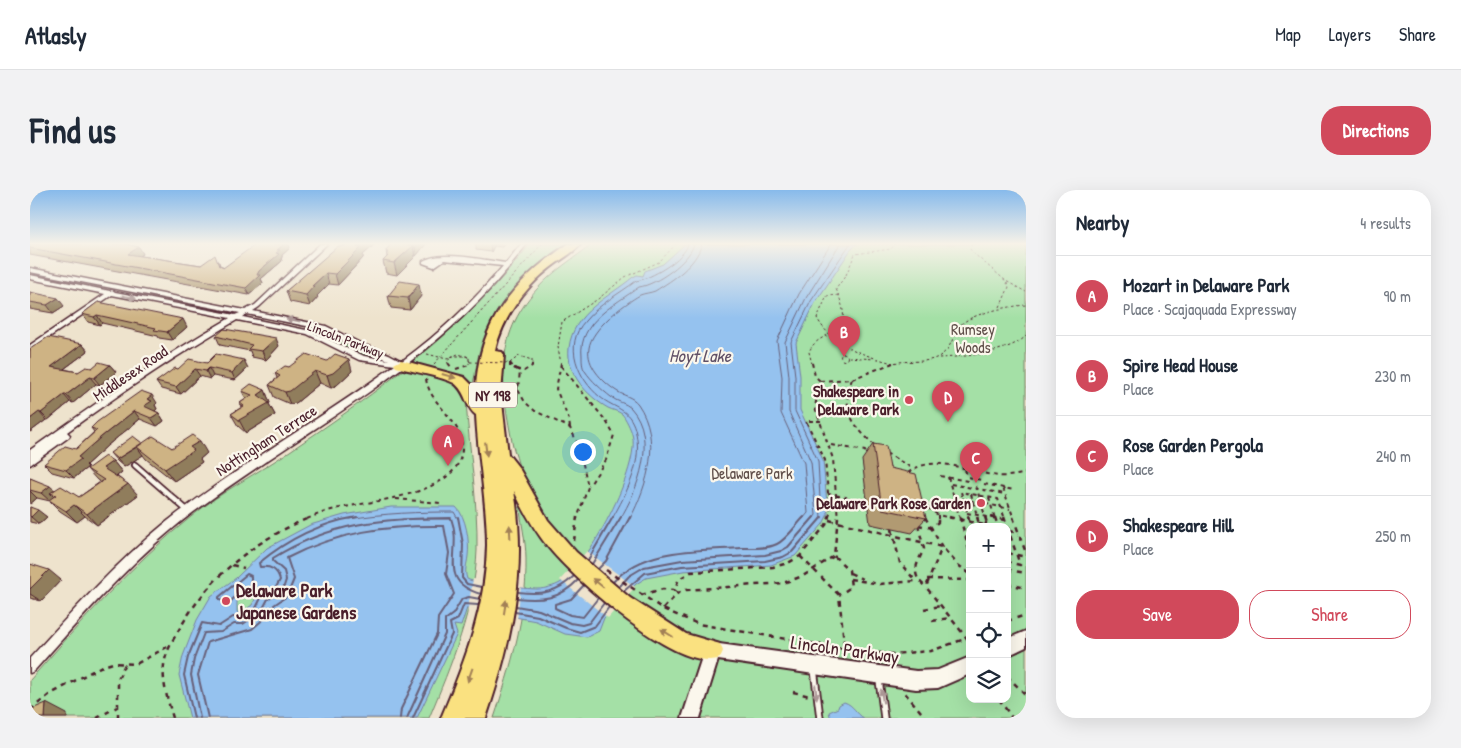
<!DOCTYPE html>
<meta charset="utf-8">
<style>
body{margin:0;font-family:"Patrick Hand",sans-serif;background:#f2f2f3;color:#1f2937}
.controls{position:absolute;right:15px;bottom:15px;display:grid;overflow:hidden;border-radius:10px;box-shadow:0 5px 20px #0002}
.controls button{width:45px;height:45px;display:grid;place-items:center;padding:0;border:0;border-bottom:1px solid #e0e1e3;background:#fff;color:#1f2937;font:25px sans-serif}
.you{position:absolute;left:552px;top:261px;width:18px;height:18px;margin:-12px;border:4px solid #fff;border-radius:50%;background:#1a73e8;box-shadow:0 0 0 8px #1a73e833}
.badge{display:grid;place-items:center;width:32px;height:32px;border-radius:50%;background:#d1495b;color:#fff;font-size:16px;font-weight:700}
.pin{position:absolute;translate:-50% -41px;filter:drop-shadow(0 1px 2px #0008)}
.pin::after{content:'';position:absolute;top:26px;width:18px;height:15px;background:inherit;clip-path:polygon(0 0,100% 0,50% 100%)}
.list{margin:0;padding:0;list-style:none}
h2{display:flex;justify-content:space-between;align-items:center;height:65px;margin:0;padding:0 20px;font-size:21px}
h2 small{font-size:16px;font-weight:400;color:#747a83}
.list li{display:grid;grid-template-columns:32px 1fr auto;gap:15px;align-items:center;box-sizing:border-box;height:80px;padding:0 20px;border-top:1px solid #e0e1e3}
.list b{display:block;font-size:19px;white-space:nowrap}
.list p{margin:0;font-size:16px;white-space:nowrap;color:#747a83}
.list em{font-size:16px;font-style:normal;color:#747a83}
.actions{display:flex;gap:10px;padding:15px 20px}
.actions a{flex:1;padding:11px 0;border:1px solid #d1495b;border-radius:20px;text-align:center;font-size:18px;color:#d1495b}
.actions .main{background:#d1495b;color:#fff}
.icon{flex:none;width:28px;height:28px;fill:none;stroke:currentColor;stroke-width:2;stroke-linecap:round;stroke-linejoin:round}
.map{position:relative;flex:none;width:996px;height:528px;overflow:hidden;border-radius:20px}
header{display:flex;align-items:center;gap:30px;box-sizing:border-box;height:70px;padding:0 25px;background:#fff;border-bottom:1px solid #e0e1e3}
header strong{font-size:24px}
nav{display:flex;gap:28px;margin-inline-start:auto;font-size:18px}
.intro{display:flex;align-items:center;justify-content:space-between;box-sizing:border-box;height:120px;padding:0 30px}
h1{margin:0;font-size:35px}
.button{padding:12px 22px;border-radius:20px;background:#d1495b;color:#fff;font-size:18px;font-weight:700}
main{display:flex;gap:30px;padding:0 30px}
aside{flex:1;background:#fff;border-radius:20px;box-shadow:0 5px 20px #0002}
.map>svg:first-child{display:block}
.green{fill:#a4e0a6;stroke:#778068;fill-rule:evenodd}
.water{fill:#95c2ef;stroke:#7781a1;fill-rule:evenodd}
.pier{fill:#eee3cd}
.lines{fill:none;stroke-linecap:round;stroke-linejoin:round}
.shore-far1{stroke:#686079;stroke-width:1}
.shore{stroke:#686079;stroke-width:2}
.lane-far1-casing{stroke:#4a1f2b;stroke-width:8}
.lane-casing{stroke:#4a1f2b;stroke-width:9}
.street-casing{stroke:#4a1f2b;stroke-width:3}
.secondary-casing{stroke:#4a1f2b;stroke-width:4}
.highway-casing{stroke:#4a1f2b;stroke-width:4}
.path-far2{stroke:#4a1f2b;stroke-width:1;stroke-dasharray:2.5 2.5;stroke-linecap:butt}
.path-far1{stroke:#4a1f2b;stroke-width:2;stroke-dasharray:4 4;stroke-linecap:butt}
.path{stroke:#4a1f2b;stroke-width:2.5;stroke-dasharray:5 5;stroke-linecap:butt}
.lane-far1{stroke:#fbf7ec;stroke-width:4.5}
.lane{stroke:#fbf7ec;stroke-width:5.5}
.street{fill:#fbf7ec;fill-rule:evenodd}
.secondary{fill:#fbf7ec;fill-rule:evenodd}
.highway{fill:#fae180;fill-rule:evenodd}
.path-bridge{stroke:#4a1f2b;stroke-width:1;stroke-dasharray:2.5 2.5;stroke-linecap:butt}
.wall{fill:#b19a72;stroke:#4a1f2b}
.shaded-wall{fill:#907d5c;stroke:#4a1f2b}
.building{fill:#ceb384;stroke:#4a1f2b}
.oneway{fill:#ab9695}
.oneway2{fill:#a28056}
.poi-dot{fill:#d1495b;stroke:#fbf7ec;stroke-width:2}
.labels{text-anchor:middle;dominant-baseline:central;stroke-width:4.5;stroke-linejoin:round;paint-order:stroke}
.far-street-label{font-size:14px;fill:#4a1f2b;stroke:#fbf7ec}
.shield{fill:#fbf7ec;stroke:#7f6065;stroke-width:1}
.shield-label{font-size:15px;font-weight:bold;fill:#4a1f2b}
.park-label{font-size:16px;fill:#604f4a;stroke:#fbf7ec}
.street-label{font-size:16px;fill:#4a1f2b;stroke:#fbf7ec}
.poi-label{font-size:16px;font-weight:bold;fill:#4a1f2b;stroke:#fbf7ec;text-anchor:end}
.water-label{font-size:18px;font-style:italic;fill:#605066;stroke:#fbf7ec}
.near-poi-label{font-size:19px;font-weight:bold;fill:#4a1f2b;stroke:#fbf7ec;text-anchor:start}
.near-street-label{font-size:19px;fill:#4a1f2b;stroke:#fbf7ec}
</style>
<header>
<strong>Atlasly</strong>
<nav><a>Map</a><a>Layers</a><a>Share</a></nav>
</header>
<div class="intro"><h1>Find us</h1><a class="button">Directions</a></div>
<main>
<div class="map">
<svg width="996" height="528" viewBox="0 0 996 528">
<rect width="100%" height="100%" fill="#eee3cd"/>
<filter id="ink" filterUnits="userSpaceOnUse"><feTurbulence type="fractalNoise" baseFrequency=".02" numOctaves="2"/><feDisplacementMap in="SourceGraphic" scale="10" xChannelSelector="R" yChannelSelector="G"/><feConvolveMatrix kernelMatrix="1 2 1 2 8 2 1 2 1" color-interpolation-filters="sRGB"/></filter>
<g filter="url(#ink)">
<g class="green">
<path d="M 500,54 L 539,54 C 501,80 465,110 451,156 C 445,175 446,194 436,211 C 439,260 448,310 447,360 C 445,418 421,475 399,528 L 0,528 L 0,490 C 51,432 102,374 162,326 C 192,301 228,283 260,261 C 348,202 435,139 500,54 Z"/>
<path d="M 563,54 L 996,54 L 996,528 L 464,528 C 481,477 497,424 496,369 C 496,349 490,329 489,309 C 488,299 491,288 489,278 C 488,271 485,264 483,256 C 471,198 463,147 507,99 C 523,81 544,68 563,54 ZM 940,337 L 977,337 L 977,509 L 940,509 Z"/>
<path d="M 292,139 L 359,169 C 334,173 309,153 287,143 Z"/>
</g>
<g class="water">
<path d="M 655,54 L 827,54 L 820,61 L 785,113 L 766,153 L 770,186 L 770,220 L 793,270 L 798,324 L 793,334 L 765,366 L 741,375 L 653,381 L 616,388 L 606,394 L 574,428 L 569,441 L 557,447 L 535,444 L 506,431 L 437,418 L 431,436 L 424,435 L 427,444 L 387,528 L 160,528 L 149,485 L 153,466 L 167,430 L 181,406 L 206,388 L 237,358 L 280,335 L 314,325 L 361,317 L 426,317 C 436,326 440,352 438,366 C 437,375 434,380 437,389 C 446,394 496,399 508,399 C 514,399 525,396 530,393 C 557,378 612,275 602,244 C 601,239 595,227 592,224 C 588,221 582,220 578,218 C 557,206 536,183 539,158 C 543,122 578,108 603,87 L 607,85 L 613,86 L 615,81 L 633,74 ZM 224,402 L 228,404 L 222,415 L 211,423 L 207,422 L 207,411 Z"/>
<path d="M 814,512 C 824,515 826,524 834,528 L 802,528 L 800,526 L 799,522 L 808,518 L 809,515 Z"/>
</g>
<g class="pier">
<polygon points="557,361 605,397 578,428 530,390"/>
<polygon points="443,389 491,395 487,430 438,421 437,424"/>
</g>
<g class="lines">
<g class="shore-far1">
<path d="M 319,329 C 354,323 389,322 424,322 L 428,329"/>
<polyline points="372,329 421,329"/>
<path d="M 582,329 C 597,302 614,271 605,239 C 599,218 585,219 570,207 C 548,189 533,155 555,131 C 569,114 589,104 606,91 C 620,89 655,69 658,54"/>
<path d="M 590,329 C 608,300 628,248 601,218 C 596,213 587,212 581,207 C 572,200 561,190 555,181 C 552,177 552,171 552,166 C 548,132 586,114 609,97 C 626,95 660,71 664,54"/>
<path d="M 600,329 C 618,294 632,249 608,214 C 602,206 593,206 585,200 C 572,191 556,175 559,158 C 561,139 594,114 610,105 C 615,103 620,103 625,101 C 644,89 665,76 672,54"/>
<polyline points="773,329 778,323 774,273 751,223 752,187 747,151 769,104 801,54"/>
<polyline points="783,329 786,325 781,272 759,222 759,186 755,152 776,108 810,54"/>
<polyline points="791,329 788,271 765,221 765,186 761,152 781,111 820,54"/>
</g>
<g class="shore">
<polyline points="428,327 433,354 432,388 437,394 452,397"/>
<polyline points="558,370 583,327"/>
<polyline points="562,374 591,327"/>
<polyline points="568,379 576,371 600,327"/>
<polygon points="217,384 221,386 221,398 209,403 200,412 189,410 189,407"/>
<path d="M 583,392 C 615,357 668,361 712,358 C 723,358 737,359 747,354 C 756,350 766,335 774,327"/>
<polyline points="554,395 541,409 525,414 525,418 540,425 553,427 568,408"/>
<polyline points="589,397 599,386 614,377 652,370 735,365 751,361 758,357 784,327"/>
<polyline points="594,401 615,383 652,376 735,371 753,367 762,362 792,327"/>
<path d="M 488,402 C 511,405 527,403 544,386"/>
<path d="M 487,408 C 512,411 530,409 548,390"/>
<polyline points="486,416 509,420 540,433 552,435 559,433 574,413"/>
<polyline points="485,422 508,426 536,438 550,442 565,436 579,417"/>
<path d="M 164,528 L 154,485 L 158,467 L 172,433 L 189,436 L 203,427 L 214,427 L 226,418 L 233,404 L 245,399 L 250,390 C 247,379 241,376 230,377 L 229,373 C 258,349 289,333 327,327"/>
<path d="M 170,528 L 161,485 L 164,469 L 174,443 L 191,442 L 204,434 L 213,434 L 231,422 L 238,409 L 253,399 L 256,390 L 254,381 L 243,371 L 243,368 C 301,332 354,328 421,328 C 434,362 405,391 451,404"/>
<path d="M 178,528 L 168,485 L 178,452 L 222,439 L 236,427 L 244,415 L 257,406 L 264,389 L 257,368 C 307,342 358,335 414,336 L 419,363 L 416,384 L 424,404 L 408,428 L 407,444 L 371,519 L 370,528"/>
<polyline points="377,528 415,444 415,430 423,424 432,409 439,407 450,409"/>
<polyline points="383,528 422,444 420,433 428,429 434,414 448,415"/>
</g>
<g class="lane-far1-casing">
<polyline id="lane-far1" points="105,275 158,321"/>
</g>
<g class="lane-casing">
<g id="lane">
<polyline points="784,479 790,528"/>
<polyline points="849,490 854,528"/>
</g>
</g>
<g class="street-casing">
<path id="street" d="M 290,54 L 297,54 L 229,117 L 223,121 L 296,136 L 334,155 L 359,164 L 372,171 C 409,144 444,111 473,76 L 414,70 L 404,77 L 393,73 L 393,71 C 412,60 454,70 476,73 L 491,54 L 497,54 L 481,74 L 481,76 L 479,77 C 393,183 268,243 161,324 C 102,369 53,426 4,481 L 0,483 L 0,468 C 42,422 85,374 134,334 C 207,276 290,230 365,175 L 329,170 L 277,144 L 207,130 C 148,164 92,202 37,242 L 40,245 L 39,247 L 0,275 L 0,260 C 65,214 130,168 200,128 L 82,105 L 0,160 L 0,155 L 75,104 L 0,89 L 0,85 L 80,101 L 82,100 L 85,102 L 205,125 L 210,123 L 0,82 L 0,78 L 215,120 L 225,115 ZM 217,124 L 291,139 L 328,159 L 359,170 L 334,166 L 281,141 L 213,127 Z"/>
</g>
<g class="secondary-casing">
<g id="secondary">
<polygon points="996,441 996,457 977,466 977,449"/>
<polygon points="682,453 886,481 908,480 940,467 940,484 908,498 886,499 688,470 670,528 652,528 674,461 676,455"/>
</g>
</g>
<g class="highway-casing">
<path id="highway" d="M 538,54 L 551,54 C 542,64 530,70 520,78 C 494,98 472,129 465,161 L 472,162 L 474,165 L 471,204 L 478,264 L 489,278 L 518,330 L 546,362 L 600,408 L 656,444 L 690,454 L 693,461 L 690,468 C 649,485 543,388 518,357 C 504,340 494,321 484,301 C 498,380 481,454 456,528 L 411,528 C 435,472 456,417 457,355 C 457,312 448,268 446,225 C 436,218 436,201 424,193 C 413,187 380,181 366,177 L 364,174 L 371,170 L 434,187 L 446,199 C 449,131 484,91 538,54 Z"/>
</g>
<g class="path-far2">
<polyline points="942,54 940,59 943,63 976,91 996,102"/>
<path d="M 809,105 L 797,106 L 787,128 C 801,155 835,166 863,173"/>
<polyline points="970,117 979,97 976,91"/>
<circle cx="814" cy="167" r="3.5"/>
<polyline points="397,164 417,169 428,164 439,167 439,174"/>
<polyline points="819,167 844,169"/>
<path d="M 909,168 C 933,167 979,163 996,146"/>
<polyline points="480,173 489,166 502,170 502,174"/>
<polyline points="404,174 512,54"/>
<polyline points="419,174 417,172 422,166 437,166 440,172"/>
<polyline points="531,174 528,157 532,132 568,109 595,87 629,72 646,54"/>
<path d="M 782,174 L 779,162 C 789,136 830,153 806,99 L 816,85 L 825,64 L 861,59 L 865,54"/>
<path d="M 860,174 C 874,169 892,174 906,168 C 920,162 922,149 928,138 C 936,124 980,116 996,115"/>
</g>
<g class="path-far1">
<polyline points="418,173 422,178"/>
<polyline points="480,173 484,178"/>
<polyline points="480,173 480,177 484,178"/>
<polyline points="531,173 526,199 539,230 540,238"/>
<polyline points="782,173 785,186 790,191 785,217 803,269 808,329"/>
<polyline points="531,176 576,231 584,245 576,270 559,296"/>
<polyline points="484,178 486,179"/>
<polyline points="484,178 486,179"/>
<polyline points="426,179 439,175 439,173"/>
<polyline points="486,179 494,181 502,176 502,173"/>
<polyline points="486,179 490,181 488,200 495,212 505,221 540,238 549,256 558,297 547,329"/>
<path d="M 822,189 C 811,220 822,234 844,255"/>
<polyline points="790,191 822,189 863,173"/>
<polyline points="802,192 816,206"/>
<polyline points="791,231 776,231 795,270 800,324 798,329"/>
<polyline points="801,255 835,261 837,266"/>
<polyline points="856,263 882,278"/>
<polyline points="935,280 938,287 951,290"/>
<path d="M 878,283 C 903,262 940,283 969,286 C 978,287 987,285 996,283"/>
<polyline points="910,286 938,291"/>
<polyline points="918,287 930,329"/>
<polyline points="921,294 975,304"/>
<polyline points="954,294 984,300"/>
<polyline points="946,296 956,329"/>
<polyline points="973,298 984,329"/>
<polyline points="798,304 821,308"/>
<polyline points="941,304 948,329"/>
<polyline points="924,307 980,319"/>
<polyline points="959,308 965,329"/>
<polyline points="366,309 411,313"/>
<polyline points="891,313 908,325 925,329"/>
<polyline points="937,323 967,329"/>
<polyline points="894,325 896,329"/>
<polyline points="908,325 908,329"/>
<path d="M 277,329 C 288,324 299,320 310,318 C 344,310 435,305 432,255 C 430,228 400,215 396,189"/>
<polyline points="939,329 931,302 968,309 975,329"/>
</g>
<g class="path">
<polyline points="895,327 912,357 896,397 939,451"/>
<polyline points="919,327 954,335"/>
<polyline points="930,327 940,364"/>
<polyline points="938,327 941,337"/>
<polyline points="947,327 950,337"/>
<polyline points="955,327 957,333"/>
<polyline points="960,327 974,330"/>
<polyline points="965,327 968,337"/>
<polyline points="974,327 990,375 977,372"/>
<polyline points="983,327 996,363"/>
<polyline points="799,330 912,357 928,375 940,384"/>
<path d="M 888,335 L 894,359 C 886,375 880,385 896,397"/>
<polyline points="888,335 902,338 908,332 908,327"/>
<polyline points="955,337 956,333 963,337"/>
<polyline points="862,339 870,373 885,390"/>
<polyline points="979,341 989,343"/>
<polyline points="544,351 547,327"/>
<polyline points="977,363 996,367"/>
<polyline points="770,366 809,405 815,462"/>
<polyline points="804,366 819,380 821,397 809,405"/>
<polyline points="977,366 979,372"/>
<polyline points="202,375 214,378"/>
<polyline points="576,380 633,419 668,434 827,461 862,464 901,461 940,447"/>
<polyline points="977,380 996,383"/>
<polyline points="820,383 832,389"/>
<polyline points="820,389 850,394 886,391"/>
<polyline points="897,389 940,390"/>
<polyline points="977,394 996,398"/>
<polyline points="648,403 644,400 649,389 661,382 743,377 758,373 770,366 796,335 799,327"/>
<polyline points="611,405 633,399 644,400"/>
<polyline points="633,419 648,403 656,400 753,393 773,386 804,366 808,327"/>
<polyline points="894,419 910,416"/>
<polyline points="902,431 920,428"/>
<polyline points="977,431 996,425"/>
<polyline points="977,486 996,505"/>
<polyline points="763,502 780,506"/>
<polyline points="875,503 896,528"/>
<polyline points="969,509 982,528"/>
<polyline points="0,520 19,505 70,477 83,473 106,474 137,457"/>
<polyline points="67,528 87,517"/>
<polyline points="88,528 88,489 95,474"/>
<path d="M 143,528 C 138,511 132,493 134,475 C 136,460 145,446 153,433 C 183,383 227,349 281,327"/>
</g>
<use href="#lane-far1" class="lane-far1"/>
<use href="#lane" class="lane"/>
<use href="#street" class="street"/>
<use href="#secondary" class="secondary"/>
<use href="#highway" class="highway"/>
<polyline class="path-bridge" points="440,172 480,173"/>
</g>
<g class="wall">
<polygon points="0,54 109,57 113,64 111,66 171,75 189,72 190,76 193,78 260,58 252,65 252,67 251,69 252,71 232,88 231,89 233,93 219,105 0,65"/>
<polygon points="316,54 345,54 333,65 333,68 308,95 299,94 287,106 288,107 280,116 260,112 256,101"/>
<polygon points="382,54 396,54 386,66 384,61 385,67 367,85 356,83 353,71 357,67 356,60 382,55"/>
<polygon points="446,54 474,54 472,57 464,56 461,62 446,60"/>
<polygon points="0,102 34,116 23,123 0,119"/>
<polygon points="358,106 391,106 380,120 361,118"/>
<polygon points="68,112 157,137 142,150 129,148 128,146 72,133 70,135 58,132 52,124"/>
<polygon points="186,146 249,156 236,170 222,167 220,161 190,155"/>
<polygon points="52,154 58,161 34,179 48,182 62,178 80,175 86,182 70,195 66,194 43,213 40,212 18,230 16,230 0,242 0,159"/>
<polygon points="177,173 218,178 205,190 183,186 180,189 170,186 151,204 131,199 126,192 148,179"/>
<polygon points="259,177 322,181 307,195 301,198 290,193 266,213 260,214 244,207 239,195 247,188 245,183"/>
<polygon points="235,200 240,213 239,214 245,225 216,243 208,236 201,224 212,217 210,213 216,209 212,201"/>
<polygon points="127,213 125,215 127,219 125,221 129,223 134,231 127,236 110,229 78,255 56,275 58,277 44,288 22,282 14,274 46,259 64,242 61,238"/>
<polygon points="112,253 177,263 170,269 172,272 144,291 116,269 113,265 94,277 87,271 80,263"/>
<polygon points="843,254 896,328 882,343 840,334 832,270"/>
<polygon points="83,271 92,282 87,286 108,305 67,335 55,326 47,332 30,321 20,311 7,308 0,314 0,288 25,300 49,307 70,292 67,290 57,279"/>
<polygon points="0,317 17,327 9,334 0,332"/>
<polygon points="0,374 31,390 11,411 0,408"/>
</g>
<g class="shaded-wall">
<polygon points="254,54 259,54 260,58 252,65 252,67 251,69 252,71 232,88 231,89 233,93 219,105 216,98 229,81 246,63 247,60"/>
<polygon points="330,54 345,54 333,65 333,68 308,95 305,84 327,57"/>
<polygon points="388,54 396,54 386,66 385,58"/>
<polygon points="464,54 464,56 461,62 460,55"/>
<polygon points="383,56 385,67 367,85 364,73"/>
<polygon points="109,57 113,64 102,71 98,64"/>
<polygon points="296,83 299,94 287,106 288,107 280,116 276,105 282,96"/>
<polygon points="389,94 391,106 380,120 378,108"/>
<polygon points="28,108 34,116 23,123 17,115"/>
<polygon points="67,125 72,133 70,135 64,127"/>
<polygon points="153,129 157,137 142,150 137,142"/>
<polygon points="246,148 249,156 236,170 232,161"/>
<polygon points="52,154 58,161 27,184 21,177"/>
<polygon points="319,169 322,181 307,195 301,198 297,185"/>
<polygon points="214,170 218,178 205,190 202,183"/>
<polygon points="80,175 86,182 70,195 64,188"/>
<polygon points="179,178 183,186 180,189 176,181"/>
<polygon points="165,179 170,186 151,204 146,197"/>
<polygon points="285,181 290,193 266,213 260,214 255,202"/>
<polygon points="60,187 66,194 43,213 36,205"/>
<polygon points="235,200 240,213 239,214 245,225 216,243 209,230 228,205"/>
<polygon points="34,205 40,212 18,230 11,223"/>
<polygon points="122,205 127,213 125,215 127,219 120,225 114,216 117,209"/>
<polygon points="104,221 110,229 78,255 56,275 58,277 44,288 36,280 48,267 71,247"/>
<polygon points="9,222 16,230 0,242 0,229"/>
<polygon points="129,223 134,231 127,236 121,228"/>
<polygon points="170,251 177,263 170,269 172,272 144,291 135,279 160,257"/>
<polygon points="107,257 113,265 94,277 87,269"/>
<polygon points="83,271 92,282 83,289 73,278"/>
<polygon points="98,294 108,305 67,335 57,324"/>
<polygon points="20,296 28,303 20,303 24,307 20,311 11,303"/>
<polygon points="0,301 7,308 0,314"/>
<polygon points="44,315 55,326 47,332 36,321"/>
<polygon points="8,320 17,327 9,334 1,327"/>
<polygon points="19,380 31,390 11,411 0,404 0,399"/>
<polygon points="16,513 37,524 37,528 15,528"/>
</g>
<g class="building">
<polygon points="0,54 96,54 109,57 98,64 171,75 185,65 189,76 191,75 193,78 226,54 254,54 247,60 250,60 246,63 249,64 229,81 227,85 230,85 216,98 0,58"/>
<polygon points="316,54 330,54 327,57 331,58 305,84 296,83 282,96 284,96 276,105 256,101 308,56 315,56"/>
<polygon points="361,54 375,54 383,56 364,73 353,71 359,65 356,60"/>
<polygon points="383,54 388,54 385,58"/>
<polygon points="370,91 389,94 378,108 358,106"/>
<polygon points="0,102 28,108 17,115 0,112"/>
<polygon points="68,112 153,129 137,142 124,140 126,138 67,125 64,127 52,124"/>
<polygon points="194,139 246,148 232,161 218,159 222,155 186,146"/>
<polygon points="18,147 52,154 21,177 48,182 56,177 62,178 69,172 80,175 64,188 60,187 36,205 34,205 11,223 9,222 0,229 0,159"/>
<polygon points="186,164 214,170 202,183 179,178 176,181 165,179 146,197 126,192 145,178 148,179 159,169 177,173"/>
<polygon points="276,164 297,171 305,164 319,169 303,183 297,185 285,181 260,201 255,202 239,195 250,186 245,183 255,176 259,177"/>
<polygon points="221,194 235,200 228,205 239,213 209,230 201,224 214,216 210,213 222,205 212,201"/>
<polygon points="111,201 122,205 117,209 122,211 114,216 129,223 121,228 104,221 71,247 48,267 51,269 36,280 14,274 35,256 46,259 67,240 61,238 67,232"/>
<polygon points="162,245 170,251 160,257 164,260 135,279 107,257 123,246 142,258"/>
<polygon points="103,246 112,253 87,269 80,263"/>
<polygon points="843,254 856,256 860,278 886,284 896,328 852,319"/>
<polygon points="75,266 83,271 73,278 98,294 57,324 44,315 36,321 19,310 26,305 20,303 31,296 49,307 74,290 57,279"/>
<polygon points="0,288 20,296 11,303 0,300"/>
<polygon points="0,317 8,320 1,327 0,326"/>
<polygon points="0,374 19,380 0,399"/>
<polygon points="16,513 15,528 0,528 0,520"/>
</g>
<defs><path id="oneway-solid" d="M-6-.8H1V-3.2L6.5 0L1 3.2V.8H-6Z" transform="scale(1.25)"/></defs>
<g class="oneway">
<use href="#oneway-solid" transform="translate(99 107) rotate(11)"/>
<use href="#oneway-solid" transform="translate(263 130) rotate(-169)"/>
<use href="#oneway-solid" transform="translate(786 502) rotate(84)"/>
<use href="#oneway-solid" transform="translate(852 506) rotate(-99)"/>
</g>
<g class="oneway2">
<use href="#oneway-solid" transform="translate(419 186) rotate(16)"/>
<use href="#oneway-solid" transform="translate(456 259) rotate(83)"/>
<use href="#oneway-solid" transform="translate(480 342) rotate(-93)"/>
<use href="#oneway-solid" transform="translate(568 393) rotate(-141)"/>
<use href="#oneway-solid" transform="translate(475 417) rotate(-81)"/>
<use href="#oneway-solid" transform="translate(637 443) rotate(-148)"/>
<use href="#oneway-solid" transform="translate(440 485) rotate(110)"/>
</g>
</g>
<linearGradient id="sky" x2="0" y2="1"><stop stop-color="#87baeb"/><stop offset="0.42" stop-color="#f7f2e8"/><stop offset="1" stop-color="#f7f2e8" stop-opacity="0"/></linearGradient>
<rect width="996" height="128" fill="url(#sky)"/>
<g class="poi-dot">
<circle cx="879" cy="210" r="5"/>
<circle cx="951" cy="313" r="5"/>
<circle cx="196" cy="411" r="5"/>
</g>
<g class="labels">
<g class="far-street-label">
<text transform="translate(316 149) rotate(21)">Lincoln Parkway</text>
</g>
<rect class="shield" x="439" y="192.5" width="48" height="25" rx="4"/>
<g class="shield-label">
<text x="463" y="205">NY 198</text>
</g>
<g class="park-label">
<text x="943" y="139">Rumsey<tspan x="943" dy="18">Woods</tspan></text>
<text x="722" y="283">Delaware Park</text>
</g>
<g class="street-label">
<text transform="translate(100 183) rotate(-34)">Middlesex Road</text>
<text transform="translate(236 250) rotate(-33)">Nottingham Terrace</text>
</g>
<g class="poi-label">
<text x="869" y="201">Shakespeare in<tspan x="869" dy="18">Delaware Park</tspan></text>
<text x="941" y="313">Delaware Park Rose Garden</text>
</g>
<g class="water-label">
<text x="670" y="165">Hoyt Lake</text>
</g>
<g class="near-poi-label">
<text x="206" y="400">Delaware Park<tspan x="206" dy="22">Japanese Gardens</tspan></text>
</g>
<g class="near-street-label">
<text transform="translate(815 459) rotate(8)">Lincoln Parkway</text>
</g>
</g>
</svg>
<div class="controls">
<button>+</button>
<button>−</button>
<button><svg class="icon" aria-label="locate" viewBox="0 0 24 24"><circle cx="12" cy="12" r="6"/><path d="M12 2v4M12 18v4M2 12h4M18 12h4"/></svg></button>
<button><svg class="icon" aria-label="layers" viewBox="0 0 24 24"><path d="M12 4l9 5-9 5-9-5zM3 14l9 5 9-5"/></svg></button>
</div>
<div class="you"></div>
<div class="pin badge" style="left:418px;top:276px">A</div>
<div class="pin badge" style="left:814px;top:167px">B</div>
<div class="pin badge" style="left:946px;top:293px">C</div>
<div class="pin badge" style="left:918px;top:232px">D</div>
</div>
<aside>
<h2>Nearby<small>4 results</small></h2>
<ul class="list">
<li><span class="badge">A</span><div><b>Mozart in Delaware Park</b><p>Place · Scajaquada Expressway</p></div><em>90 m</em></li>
<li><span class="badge">B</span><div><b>Spire Head House</b><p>Place</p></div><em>230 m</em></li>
<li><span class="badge">C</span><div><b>Rose Garden Pergola</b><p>Place</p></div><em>240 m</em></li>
<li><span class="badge">D</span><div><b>Shakespeare Hill</b><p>Place</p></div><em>250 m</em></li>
</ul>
<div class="actions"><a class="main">Save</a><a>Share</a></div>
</aside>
</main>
